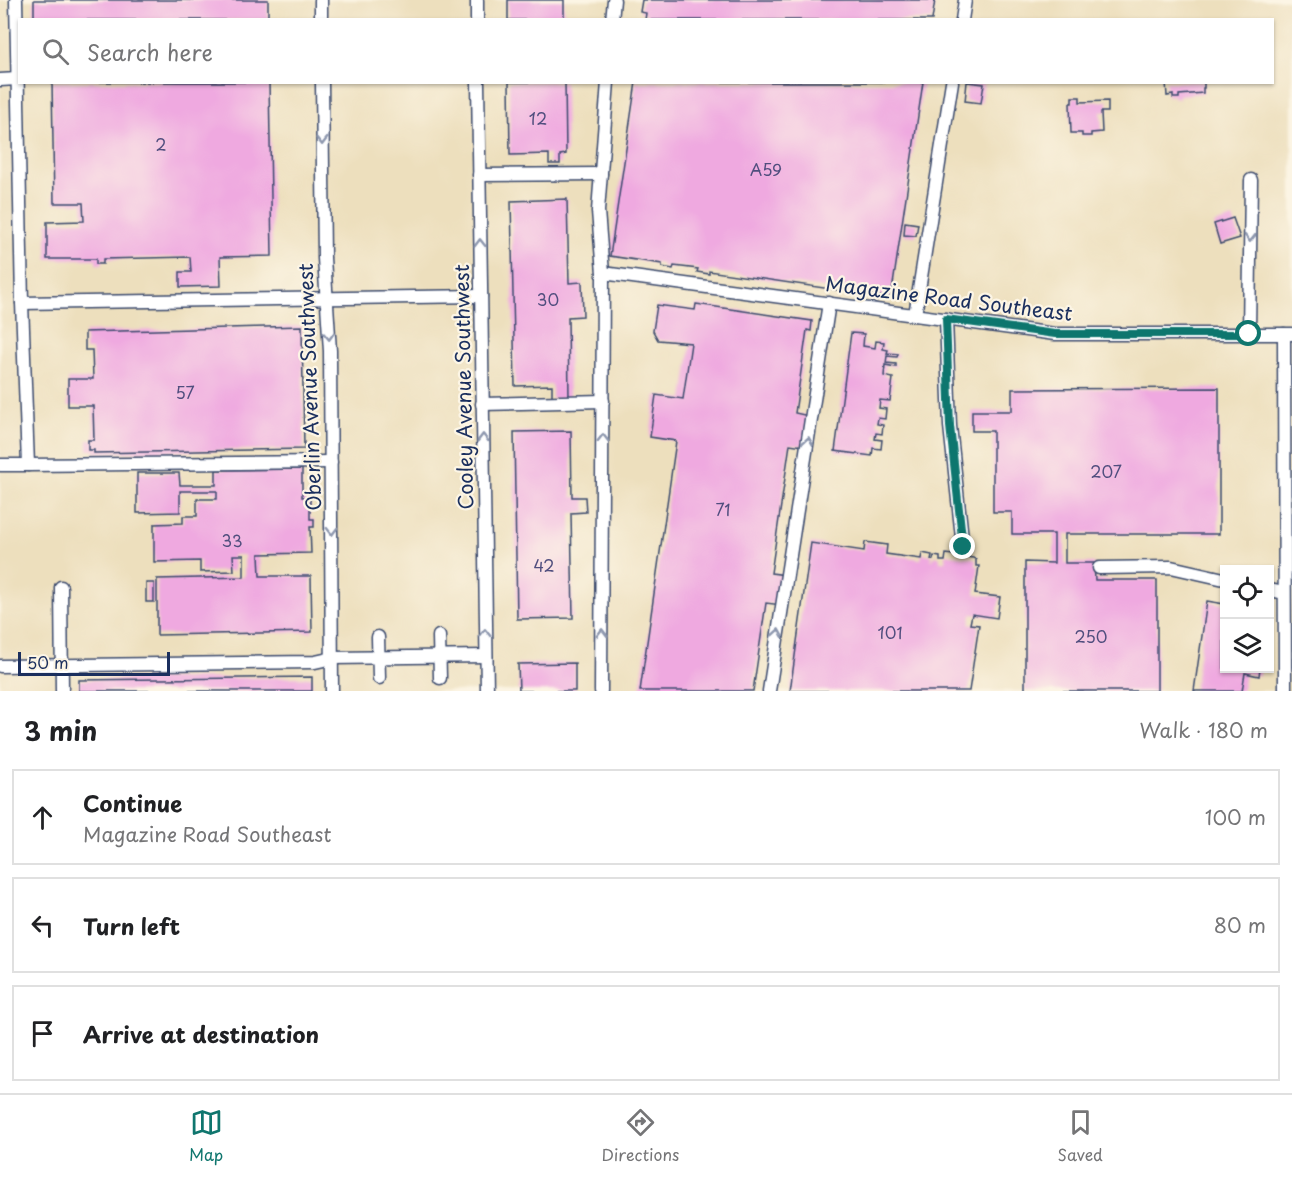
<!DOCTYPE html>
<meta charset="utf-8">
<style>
body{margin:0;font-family:"Playpen Sans",sans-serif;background:#f2f2f2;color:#202124}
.controls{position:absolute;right:18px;bottom:18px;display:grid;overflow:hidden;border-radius:0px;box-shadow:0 2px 4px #0004}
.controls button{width:54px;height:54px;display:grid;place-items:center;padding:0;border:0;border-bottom:2px solid #e0e0e0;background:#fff;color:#202124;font:30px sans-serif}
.scale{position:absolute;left:18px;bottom:15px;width:152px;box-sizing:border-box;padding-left:6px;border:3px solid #1b2f5e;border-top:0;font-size:16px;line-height:21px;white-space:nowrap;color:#1b2f5e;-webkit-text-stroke:4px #fcf5e5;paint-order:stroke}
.stop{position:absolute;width:18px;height:18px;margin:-14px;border:4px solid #0f766e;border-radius:50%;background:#fff}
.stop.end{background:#0f766e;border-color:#fff;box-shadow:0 2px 6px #0008}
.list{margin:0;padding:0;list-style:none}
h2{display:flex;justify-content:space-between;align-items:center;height:78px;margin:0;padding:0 24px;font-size:26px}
h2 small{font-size:20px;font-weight:400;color:#757577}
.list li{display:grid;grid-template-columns:39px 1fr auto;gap:18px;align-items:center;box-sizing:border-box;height:96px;margin:0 12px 12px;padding:0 12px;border:2px solid #e0e0e0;border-radius:0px}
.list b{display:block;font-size:22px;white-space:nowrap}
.list p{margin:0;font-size:20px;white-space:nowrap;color:#757577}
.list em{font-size:20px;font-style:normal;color:#757577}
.icon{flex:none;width:33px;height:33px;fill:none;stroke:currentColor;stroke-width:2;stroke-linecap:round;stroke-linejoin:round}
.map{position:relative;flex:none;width:1292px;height:691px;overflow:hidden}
.search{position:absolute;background:#fff;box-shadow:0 2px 4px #0004;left:18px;right:18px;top:18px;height:66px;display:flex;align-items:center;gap:15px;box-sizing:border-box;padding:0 21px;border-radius:0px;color:#757577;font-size:22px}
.sheet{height:402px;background:#fff}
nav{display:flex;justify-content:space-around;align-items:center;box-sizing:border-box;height:84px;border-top:2px solid #e0e0e0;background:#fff;font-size:16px;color:#757577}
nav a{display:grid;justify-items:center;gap:3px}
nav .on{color:#0f766e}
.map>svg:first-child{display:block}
.building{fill:#efa9e0}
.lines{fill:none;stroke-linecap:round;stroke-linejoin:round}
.service-casing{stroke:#3a496c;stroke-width:15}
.service{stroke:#fff;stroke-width:12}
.oneway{stroke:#8d97ae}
.route{stroke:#0f766e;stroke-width:8}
.labels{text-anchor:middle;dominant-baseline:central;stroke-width:4.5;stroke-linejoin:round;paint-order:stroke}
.number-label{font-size:16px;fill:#504e7e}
.street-label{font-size:20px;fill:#1b2f5e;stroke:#fcf5e5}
</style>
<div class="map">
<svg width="1292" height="691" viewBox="0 0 1292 691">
<rect width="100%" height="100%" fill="#fcf5e5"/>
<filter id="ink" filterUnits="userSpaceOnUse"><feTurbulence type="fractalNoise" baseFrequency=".0167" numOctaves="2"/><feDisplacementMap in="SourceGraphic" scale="12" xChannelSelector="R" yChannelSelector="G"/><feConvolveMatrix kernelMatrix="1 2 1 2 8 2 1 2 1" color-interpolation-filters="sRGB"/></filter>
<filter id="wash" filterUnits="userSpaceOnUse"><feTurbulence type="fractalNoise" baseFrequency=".008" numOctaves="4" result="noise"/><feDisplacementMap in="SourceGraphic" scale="24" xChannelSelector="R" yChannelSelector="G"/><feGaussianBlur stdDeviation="1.35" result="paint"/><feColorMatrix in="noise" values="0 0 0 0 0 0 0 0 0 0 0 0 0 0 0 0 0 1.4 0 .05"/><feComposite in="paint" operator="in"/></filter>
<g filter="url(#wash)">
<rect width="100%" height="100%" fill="#eddfbd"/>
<g id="blocks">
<g class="building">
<rect x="34" y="0" width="234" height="20"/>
<rect x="508" y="0" width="56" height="20"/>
<polygon points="642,0 935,0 932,20 645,20 646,13 640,12"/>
<polygon points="52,82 269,82 272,256 220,257 221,286 180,287 180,272 191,272 190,257 103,259 103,264 96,264 96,259 47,259 47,222 84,221 83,203 54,203"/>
<polygon points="509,82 565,82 566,154 560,155 560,164 549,164 549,154 510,155"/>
<polygon points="636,82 923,82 891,298 709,271 709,274 697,272 698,269 674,266 673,269 662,267 662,264 610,256"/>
<polygon points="967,82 984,84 981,103 965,101"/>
<polygon points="1166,82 1204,82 1204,88 1203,88 1203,93 1179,95 1179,98 1173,98 1173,95 1167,96"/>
<polygon points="1072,97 1080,97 1080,102 1108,101 1108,112 1101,112 1102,132 1091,133 1091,136 1082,136 1082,133 1071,133 1070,103 1072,103"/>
<polygon points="567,199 569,283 582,282 583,316 568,317 569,399 552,399 552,385 515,386 511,201"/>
<polygon points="1233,218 1240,238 1220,244 1214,224"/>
<polygon points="905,222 918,224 916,236 904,235"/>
<polygon points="696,304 812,321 811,331 807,330 795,413 809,416 803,446 790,444 771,573 786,575 782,605 766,603 753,691 640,691 676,441 650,437 656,395 683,399 691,343 658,340 653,331 657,305 695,310"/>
<polygon points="302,326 304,449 94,453 94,450 88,450 88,440 94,440 93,406 68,406 68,379 93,379 92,350 85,350 85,332"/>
<polygon points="851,333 864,334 863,346 875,348 876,341 884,342 883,349 888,350 887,353 898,354 897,357 887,356 886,363 896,364 896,367 885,365 884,376 893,378 890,401 880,400 879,408 886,409 885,419 878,418 877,424 883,425 882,434 876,433 875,439 882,440 881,449 873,448 872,456 835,451"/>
<polygon points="1219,388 1219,534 1065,534 1065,563 1094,563 1095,580 1157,580 1157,691 1025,691 1025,562 1054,563 1054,534 1012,534 1012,512 993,512 993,431 972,431 972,411 1012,411 1012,389"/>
<polygon points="571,431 572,497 585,497 586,512 571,513 573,618 517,619 514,432"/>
<polygon points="302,469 302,497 310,497 310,519 314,519 314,527 310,527 311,553 259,554 260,576 311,576 312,632 157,635 157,579 244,577 244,555 233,555 234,571 200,572 200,561 154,562 154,524 183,523 183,516 197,516 197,499 217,499 217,491 180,491 180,512 137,513 137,473 179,473 180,485 216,485 216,470"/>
<polygon points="865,542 887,545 886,554 921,559 922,553 932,555 931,560 933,560 934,556 940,557 940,561 945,561 946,554 973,558 976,560 976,566 979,566 975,594 1000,597 997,618 972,614 970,624 979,625 969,691 790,691 811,543 864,551"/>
<rect x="146" y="583" width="8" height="19"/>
<polygon points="1207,601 1224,604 1224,668 1260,668 1259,676 1245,673 1242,691 1194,691"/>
<polygon points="575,663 575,691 519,691 518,664"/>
<polygon points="312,677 312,691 79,691 79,680"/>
</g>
</g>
</g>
<g filter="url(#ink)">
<use href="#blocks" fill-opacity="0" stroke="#3a496c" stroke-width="1.5"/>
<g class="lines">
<g class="service-casing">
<g id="service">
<polyline points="16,0 22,303 481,296"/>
<polyline points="321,0 321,20"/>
<polyline points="477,0 477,20"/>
<polyline points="612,20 614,0"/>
<polyline points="962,20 965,0"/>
<polyline points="0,80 17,79"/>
<polyline points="322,82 324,258 330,351 332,691"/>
<polyline points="478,82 487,691"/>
<polyline points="479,175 601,174"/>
<polyline points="603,273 1055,334 1292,334"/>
<polyline points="22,303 28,465 331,462"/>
<polyline points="915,315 952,82"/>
<polyline points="946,319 950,426 963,547"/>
<polyline points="1249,334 1251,180"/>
<polyline points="1284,334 1285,691"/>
<polyline points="482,404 603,401"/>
<polyline points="0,465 28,465"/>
<polyline points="1099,568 1171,567 1224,579"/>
<polyline points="61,587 62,691"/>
<polyline points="1270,590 1284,593"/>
<polyline points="439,636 440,678"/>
<polyline points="378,637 379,678"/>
<polyline points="0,666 315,662 333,658 486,656"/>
<polyline points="601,691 603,273 598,211 608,82"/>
<polyline points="769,691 829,303"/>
</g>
</g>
<use href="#service" class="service"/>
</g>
<defs><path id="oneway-chevron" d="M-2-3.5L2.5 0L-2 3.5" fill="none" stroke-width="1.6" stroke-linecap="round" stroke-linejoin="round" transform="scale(1.5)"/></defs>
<g class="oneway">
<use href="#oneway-chevron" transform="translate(322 141) rotate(89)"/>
<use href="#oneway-chevron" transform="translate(1250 238) rotate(91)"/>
<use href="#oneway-chevron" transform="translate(480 243) rotate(-91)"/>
<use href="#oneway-chevron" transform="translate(329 336) rotate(88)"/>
<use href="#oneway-chevron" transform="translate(483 438) rotate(-91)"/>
<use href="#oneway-chevron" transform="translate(603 438) rotate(-90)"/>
<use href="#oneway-chevron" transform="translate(808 441) rotate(-81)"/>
<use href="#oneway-chevron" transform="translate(332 531) rotate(89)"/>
<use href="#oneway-chevron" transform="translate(485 633) rotate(-91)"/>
<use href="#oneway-chevron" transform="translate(602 633) rotate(-90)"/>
<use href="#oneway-chevron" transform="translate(778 633) rotate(-81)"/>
</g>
</g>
<g class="lines" filter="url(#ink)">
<polyline class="route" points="963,547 950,426 946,319 1055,334 1249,334"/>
</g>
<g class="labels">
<g class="number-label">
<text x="538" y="118">12</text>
<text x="161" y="144">2</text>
<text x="766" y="169">A59</text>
<text x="548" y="299">30</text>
<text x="185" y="392">57</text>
<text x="1106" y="471">207</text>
<text x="723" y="509">71</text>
<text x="232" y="540">33</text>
<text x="544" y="565">42</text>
<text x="890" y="632">101</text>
<text x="1091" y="636">250</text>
</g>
<g class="street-label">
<text transform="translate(949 298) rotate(7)">Magazine Road Southeast</text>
<text transform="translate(309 387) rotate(-92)">Oberlin Avenue Southwest</text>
<text transform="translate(463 387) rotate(-91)">Cooley Avenue Southwest</text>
</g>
</g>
</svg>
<div class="controls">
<button><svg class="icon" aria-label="locate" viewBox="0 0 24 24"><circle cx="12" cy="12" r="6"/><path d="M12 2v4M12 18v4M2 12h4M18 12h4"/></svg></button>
<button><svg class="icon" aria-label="layers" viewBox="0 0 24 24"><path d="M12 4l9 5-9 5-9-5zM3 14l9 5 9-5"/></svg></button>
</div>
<div class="scale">50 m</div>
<div class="stop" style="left:1249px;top:334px"></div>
<div class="stop end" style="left:963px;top:547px"></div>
<div class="search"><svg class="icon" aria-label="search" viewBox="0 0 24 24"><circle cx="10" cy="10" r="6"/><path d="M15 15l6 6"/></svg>Search here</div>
</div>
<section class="sheet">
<h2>3 min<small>Walk · 180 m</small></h2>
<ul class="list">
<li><svg class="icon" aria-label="ahead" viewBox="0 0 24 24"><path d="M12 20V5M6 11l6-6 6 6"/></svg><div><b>Continue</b><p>Magazine Road Southeast</p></div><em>100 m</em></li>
<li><svg class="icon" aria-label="left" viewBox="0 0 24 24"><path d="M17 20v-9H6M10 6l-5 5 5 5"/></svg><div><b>Turn left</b></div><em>80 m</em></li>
<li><svg class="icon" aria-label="arrive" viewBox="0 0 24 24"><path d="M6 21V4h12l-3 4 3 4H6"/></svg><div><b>Arrive at destination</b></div></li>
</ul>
</section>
<nav>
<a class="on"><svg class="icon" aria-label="map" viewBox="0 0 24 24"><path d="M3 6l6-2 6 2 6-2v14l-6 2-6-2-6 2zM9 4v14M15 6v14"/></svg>Map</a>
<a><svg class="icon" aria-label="directions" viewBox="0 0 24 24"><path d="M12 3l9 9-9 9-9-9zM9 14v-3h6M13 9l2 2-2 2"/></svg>Directions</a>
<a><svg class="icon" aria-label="saved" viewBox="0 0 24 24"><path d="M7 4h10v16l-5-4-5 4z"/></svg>Saved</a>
</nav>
